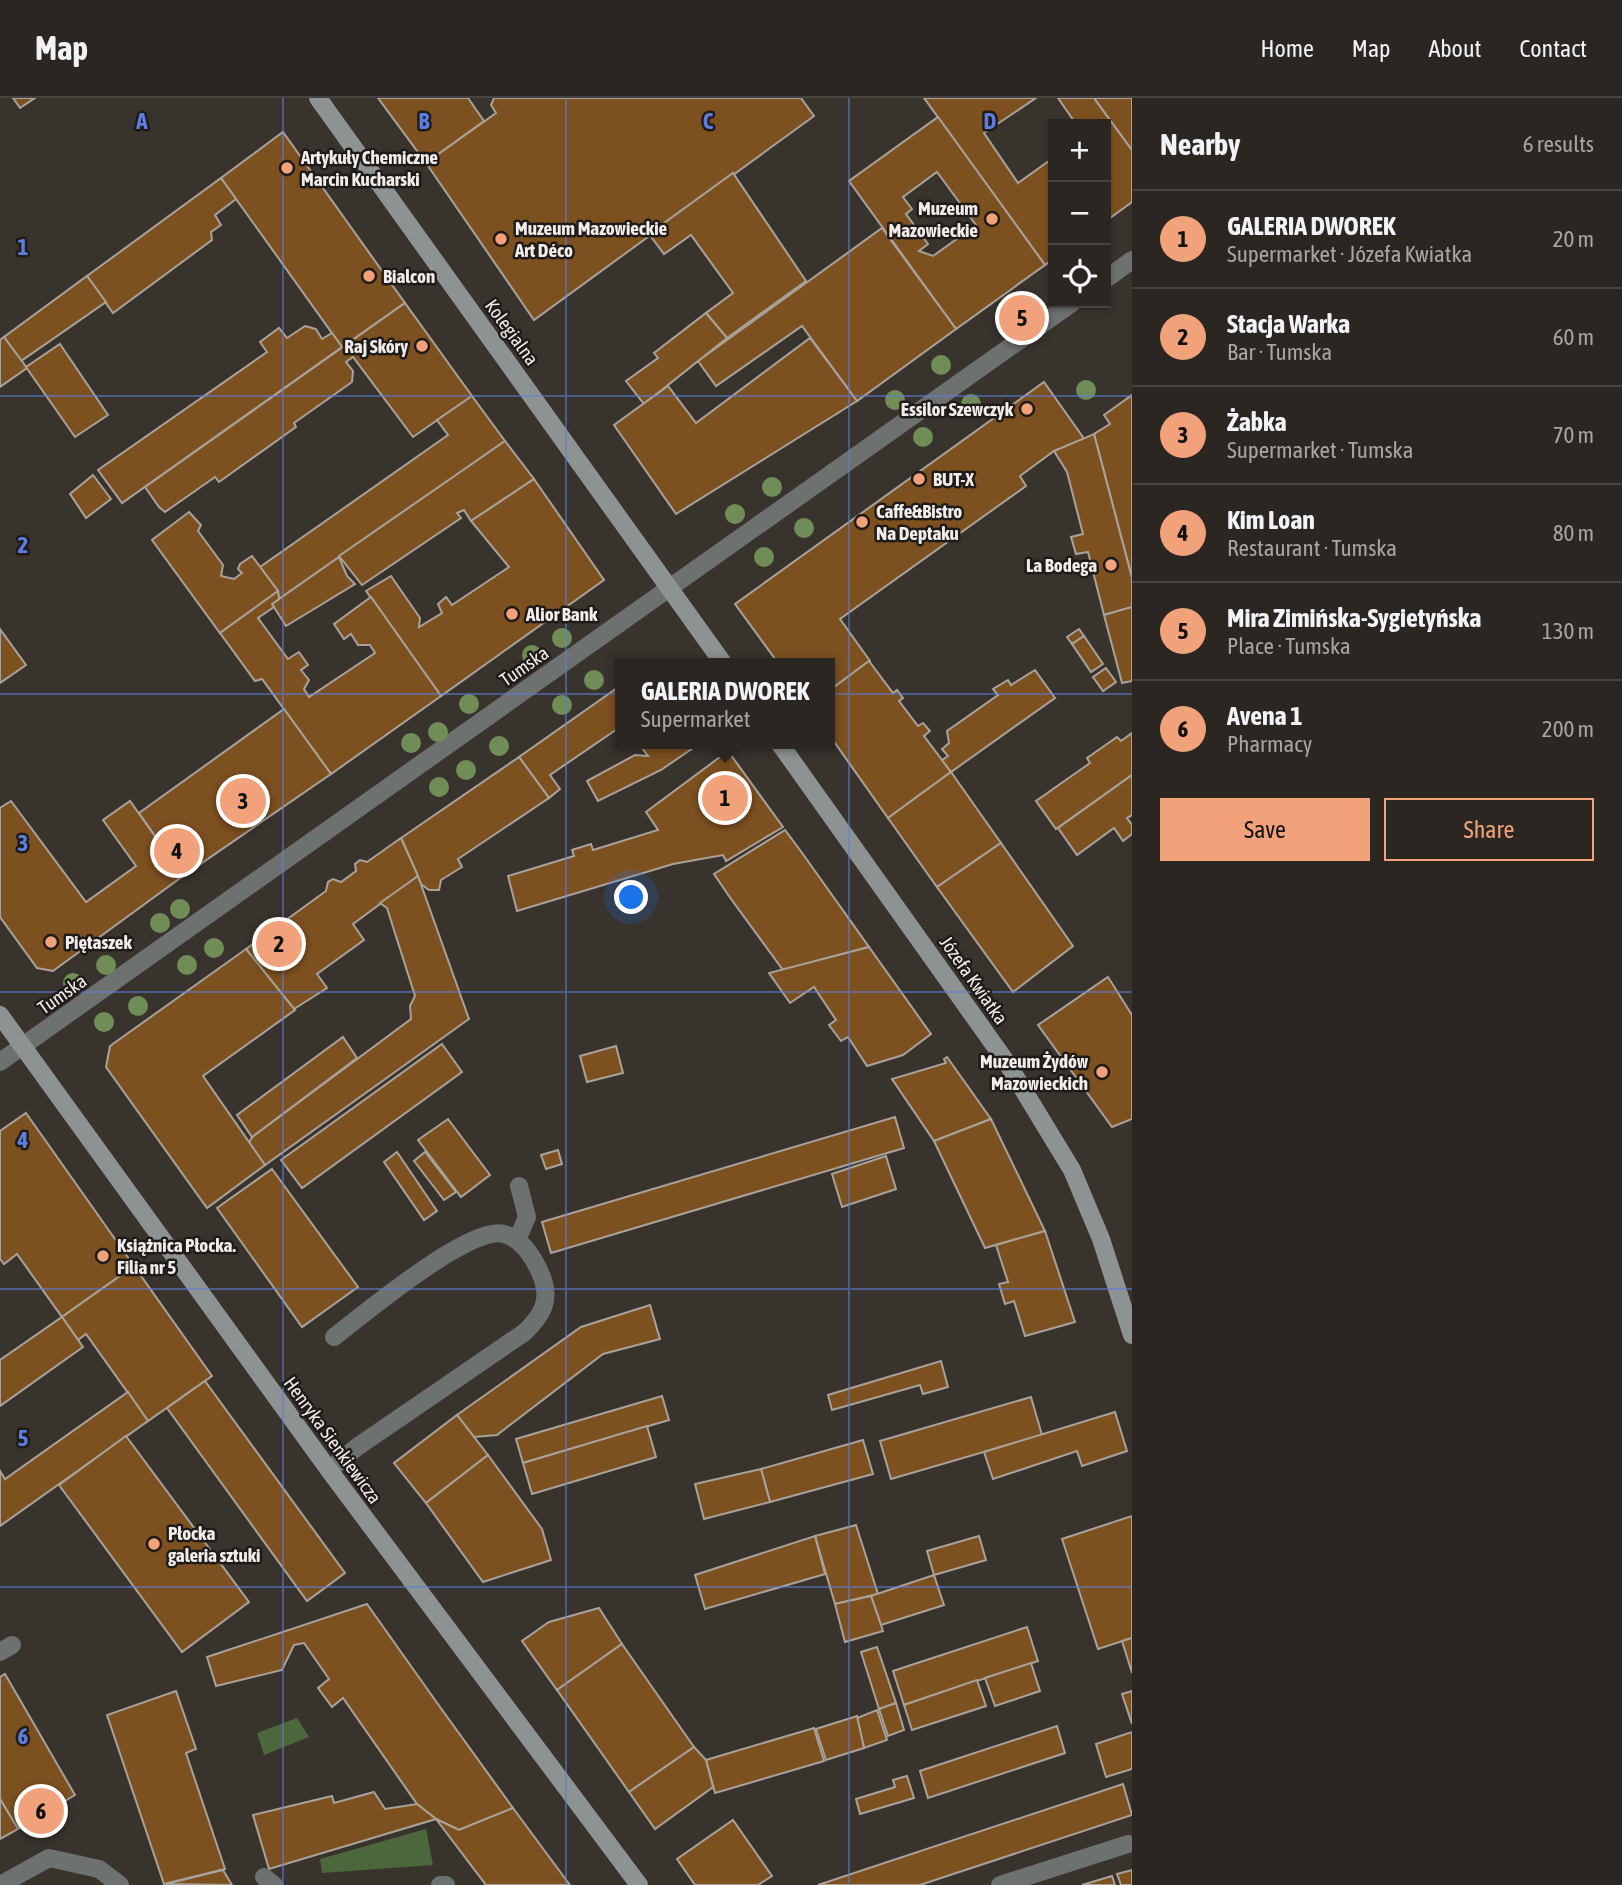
<!DOCTYPE html>
<meta charset="utf-8">
<style>
body{margin:0;font-family:"Asap Condensed",sans-serif;background:#37322f;color:#f1f3f6}
.controls{position:absolute;right:21px;top:21px;display:grid;overflow:hidden;border-radius:0px;box-shadow:0 2px 5px #0004}
.controls button{width:63px;height:63px;display:grid;place-items:center;padding:0;border:0;border-bottom:2px solid #474340;background:#2b2622;color:#f1f3f6;font:35px sans-serif}
.you{position:absolute;left:632px;top:800px;width:24px;height:24px;margin:-18px;border:5px solid #fff;border-radius:50%;background:#1a73e8;box-shadow:0 0 0 10px #1a73e833}
.badge{display:grid;place-items:center;width:46px;height:46px;border-radius:50%;background:#f1a27b;color:#111;font-size:23px;font-weight:700}
.pin{position:absolute;translate:-50% -50%;border:4px solid #fff;box-shadow:0 2px 7px #0006}
.popup{position:absolute;left:615px;top:560px;width:220px;height:91px;box-sizing:border-box;display:grid;place-content:center;border-radius:0px;background:#2b2622;filter:drop-shadow(0 2px 5px #0005);font-size:23px;white-space:nowrap;color:#a6a5a5}
.popup b{font-size:26px;color:#f1f3f6}
.popup::after{content:'';position:absolute;left:50%;top:100%;margin-left:-14px;border:14px solid transparent;border-top-color:#2b2622}
.list{margin:0;padding:0;list-style:none}
h2{display:flex;justify-content:space-between;align-items:center;height:91px;margin:0;padding:0 28px;font-size:30px}
h2 small{font-size:23px;font-weight:400;color:#a6a5a5}
.list li{display:grid;grid-template-columns:46px 1fr auto;gap:21px;align-items:center;box-sizing:border-box;height:98px;padding:0 28px;border-top:2px solid #474340}
.list b{display:block;font-size:26px;white-space:nowrap}
.list p{margin:0;font-size:23px;white-space:nowrap;color:#a6a5a5}
.list em{font-size:23px;font-style:normal;color:#a6a5a5}
.actions{display:flex;gap:14px;padding:21px 28px}
.actions a{flex:1;padding:16px 0;border:2px solid #f1a27b;border-radius:0px;text-align:center;font-size:24px;color:#f1a27b}
.actions .main{background:#f1a27b;color:#111}
.icon{flex:none;width:38px;height:38px;fill:none;stroke:currentColor;stroke-width:2;stroke-linecap:round;stroke-linejoin:round}
.map{position:relative;flex:none;width:1132px;height:1787px;overflow:hidden}
header{display:flex;align-items:center;gap:42px;box-sizing:border-box;height:98px;padding:0 35px;background:#2b2622;border-bottom:2px solid #474340}
header strong{font-size:33px}
nav{display:flex;gap:38px;margin-inline-start:auto;font-size:24px}
main{display:flex}
aside{flex:1;background:#2b2622}
.map>svg:first-child{display:block}
.green{fill:#4c673c}
.building{fill:#7d5020;stroke:#a9a29b;stroke-width:2;fill-rule:evenodd}
.lines{fill:none;stroke-linecap:round;stroke-linejoin:round}
.lane{stroke:#6d7170;stroke-width:18}
.street{stroke:#6d7170;stroke-width:18}
.secondary{stroke:#8c9392;stroke-width:18}
.tree{fill:#708d57}
.grid{fill:none;stroke:#5d7edd;stroke-width:2;stroke-opacity:0.55}
.poi-dot{fill:#f1a27b;stroke:#1e1b19;stroke-width:2.5}
.labels{text-anchor:middle;dominant-baseline:central;stroke-width:5;stroke-linejoin:round;paint-order:stroke}
.poi-label{font-size:19px;font-weight:bold;fill:#f2edea;stroke:#1e1b19;text-anchor:start}
.street-label{font-size:19px;fill:#f2edea;stroke:#1e1b19}
.grid-label{font-size:23px;text-anchor:middle;font-weight:bold;fill:#5d7edd;stroke:#1e1b19;stroke-width:5;stroke-linejoin:round;paint-order:stroke}
</style>
<header>
<strong>Map</strong>
<nav><a>Home</a><a>Map</a><a>About</a><a>Contact</a></nav>
</header>
<main>
<div class="map">
<svg width="1132" height="1787" viewBox="0 0 1132 1787">
<rect width="100%" height="100%" fill="#39332e"/>
<g class="green">
<polygon points="297,1620 309,1639 264,1657 257,1635"/>
<polygon points="426,1731 433,1767 322,1775 320,1761"/>
</g>
<g class="building">
<polygon points="13,0 35,0 20,10"/>
<polygon points="378,0 468,0 484,23 426,65"/>
<polygon points="494,0 801,0 814,18 534,222 426,65 496,15 491,7"/>
<polygon points="924,0 1036,0 984,35 1018,85 1053,60 1053,161 1045,167"/>
<polygon points="1058,0 1094,0 1132,52 1132,104 1106,123 1106,26 1076,26"/>
<polygon points="1094,0 1132,0 1132,52"/>
<path d="M 938,19 L 1045,167 L 956,231 L 849,83 ZM 937,74 L 976,127 L 933,158 L 919,153 L 928,146 L 906,116 L 912,111 L 903,99 Z"/>
<polygon points="283,34 405,205 342,249 221,80"/>
<polygon points="733,75 806,183 727,240 706,215 733,195 691,137 664,156 649,136"/>
<polygon points="221,80 236,101 215,117 221,127 211,134 212,142 113,215 87,178"/>
<polygon points="882,130 956,231 857,303 802,228 716,288 698,263"/>
<polygon points="87,178 106,204 21,263 4,239"/>
<polygon points="405,205 472,298 413,339 353,259 346,264 353,273 352,284 294,325 296,329 219,384 215,379 165,414 159,409 145,389"/>
<polygon points="706,215 727,240 644,306 626,283 658,260 654,255"/>
<polygon points="305,228 316,231 322,241 332,235 342,249 122,405 98,372 267,254 260,244 279,230 287,240"/>
<polygon points="4,239 27,270 0,289 0,242"/>
<polygon points="810,240 857,303 676,416 614,327 668,288 696,325"/>
<polygon points="60,246 108,317 75,339 26,269"/>
<polygon points="1044,284 1085,342 1054,353 1020,378 1026,388 840,521 870,563 830,592 830,565 778,565 735,506"/>
<polygon points="1132,297 1132,480 1094,336 1110,326 1104,317"/>
<polygon points="472,298 505,343 279,501 278,493 260,469 448,337 437,322"/>
<polygon points="1094,336 1132,480 1132,509 1104,517 1088,454 1076,456 1071,439 1083,436 1067,374 1054,353"/>
<polygon points="505,343 534,381 471,423 464,412 457,415 461,420 362,487 339,458"/>
<polygon points="93,377 111,401 86,420 70,396"/>
<polygon points="534,381 604,482 441,598 366,493 391,478 420,520 419,529 442,515 438,506 446,499 452,507 509,469 471,423"/>
<polygon points="189,414 201,427 198,433 223,467 221,478 234,481 242,475 238,471 240,466 252,458 278,493 220,535 152,442"/>
<polygon points="339,459 347,478 355,486 286,528 272,506"/>
<polygon points="278,493 279,501 272,506 274,509 258,520 288,561 299,554 308,567 301,572 309,582 304,591 309,599 375,555 370,547 358,547 351,536 344,541 334,526 371,499 441,598 331,676 262,581 255,583 220,535"/>
<polygon points="1132,509 1132,583 1122,585 1104,517"/>
<polygon points="0,531 26,567 0,585"/>
<polygon points="1079,531 1084,538 1072,546 1067,539"/>
<polygon points="1084,538 1103,566 1091,574 1072,546"/>
<polygon points="869,563 893,595 897,592 903,600 899,603 918,628 923,625 930,633 924,638 951,674 888,720 830,638 830,592"/>
<polygon points="1106,570 1116,584 1103,593 1093,579"/>
<polygon points="1035,572 1055,600 951,674 942,662 948,658 942,651 949,645 947,633 998,597 993,591 1008,582 1011,587"/>
<polygon points="620,588 620,629 550,677 560,691 549,700 519,659"/>
<polygon points="284,611 331,676 183,778 139,715"/>
<polygon points="1132,635 1132,677 1056,731 1036,703 1090,665 1087,660 1117,639 1121,643"/>
<polygon points="639,646 699,646 661,672 598,703 587,683 635,657 648,658"/>
<polygon points="728,653 783,729 726,763 723,757 673,766 517,813 508,778 574,758 572,752 591,746 593,752 658,732 646,714"/>
<polygon points="519,659 549,700 458,761 462,769 441,782 439,792 429,792 421,786 401,740"/>
<polygon points="951,674 1001,745 937,789 888,720"/>
<polygon points="1132,677 1132,717 1127,720 1132,727 1132,736 1123,743 1114,730 1077,757 1058,730"/>
<polygon points="11,703 86,804 136,768 103,722 130,703 183,778 53,873 37,870 0,819 0,710"/>
<polygon points="785,732 800,752 869,849 783,872 731,801 714,776"/>
<polygon points="401,740 418,778 353,826 364,842 317,876 327,890 294,911 246,851 326,793 328,784 333,781 341,784 356,773 355,766 360,762 367,764"/>
<polygon points="1001,745 1073,848 1013,894 937,789"/>
<polygon points="418,778 469,921 265,1067 249,1045 252,1039 411,921 410,908 415,898 387,810 380,805"/>
<polygon points="869,849 931,936 903,957 867,968 848,939 841,943 829,927 836,922 814,889 790,905 769,875"/>
<polygon points="246,851 295,912 203,978 265,1067 207,1110 106,969 110,948"/>
<polygon points="1108,879 1132,917 1132,1021 1112,1029 1038,927"/>
<polygon points="343,939 357,960 252,1039 237,1017"/>
<polygon points="442,946 462,974 302,1090 281,1062"/>
<polygon points="616,948 623,975 587,984 580,958"/>
<polygon points="947,959 991,1021 934,1043 892,981 946,965 944,961"/>
<polygon points="26,1015 134,1168 62,1219 17,1156 4,1166 0,1161 0,1033"/>
<polygon points="895,1019 904,1050 551,1155 542,1124"/>
<polygon points="448,1021 490,1077 461,1099 418,1042"/>
<polygon points="991,1021 1045,1133 985,1150 934,1043"/>
<polygon points="558,1052 562,1066 546,1071 541,1057"/>
<polygon points="397,1054 437,1113 424,1122 384,1064"/>
<polygon points="425,1054 456,1094 444,1102 414,1063"/>
<polygon points="886,1058 896,1091 842,1109 832,1076"/>
<polygon points="272,1071 358,1189 302,1229 217,1110"/>
<polygon points="1045,1133 1075,1224 1025,1238 1014,1203 1005,1206 999,1186 1008,1184 996,1147"/>
<polygon points="134,1168 212,1278 148,1323 86,1236 78,1242 62,1219"/>
<polygon points="650,1207 660,1241 603,1256 497,1337 474,1339 457,1317 581,1229"/>
<polygon points="62,1219 83,1249 0,1308 0,1262"/>
<polygon points="941,1263 948,1289 923,1296 920,1287 832,1312 828,1297"/>
<polygon points="205,1283 345,1475 307,1503 167,1310"/>
<polygon points="128,1294 148,1323 0,1428 0,1373 5,1381"/>
<polygon points="662,1298 669,1322 523,1365 516,1341"/>
<polygon points="1031,1299 1042,1337 891,1381 880,1343"/>
<polygon points="1115,1314 1127,1353 1082,1368 1077,1353 993,1381 984,1354"/>
<polygon points="457,1317 488,1357 426,1405 394,1365"/>
<polygon points="647,1328 656,1359 532,1396 523,1365"/>
<polygon points="126,1338 249,1504 182,1554 59,1387"/>
<polygon points="863,1342 873,1376 770,1404 761,1371"/>
<polygon points="488,1357 542,1431 551,1462 483,1484 426,1405"/>
<polygon points="761,1371 770,1404 704,1421 695,1386"/>
<polygon points="1132,1418 1132,1540 1098,1551 1062,1441"/>
<polygon points="856,1427 878,1496 835,1506 815,1438"/>
<polygon points="815,1438 825,1476 705,1511 695,1477"/>
<polygon points="979,1438 986,1462 934,1477 927,1453"/>
<polygon points="934,1477 944,1507 881,1527 871,1498"/>
<polygon points="871,1498 883,1533 845,1544 835,1506"/>
<polygon points="367,1506 440,1609 513,1710 459,1732 436,1721 417,1706 343,1600 332,1609 318,1590 329,1581 304,1545 294,1547 282,1572 216,1588 207,1559"/>
<polygon points="599,1510 622,1546 557,1592 522,1543 549,1524"/>
<polygon points="1027,1529 1038,1563 904,1607 893,1573"/>
<polygon points="1132,1540 1132,1575 1122,1543"/>
<polygon points="622,1546 694,1649 629,1694 557,1592"/>
<polygon points="877,1549 896,1605 879,1611 861,1554"/>
<polygon points="1031,1565 1040,1593 995,1608 985,1580"/>
<polygon points="5,1576 75,1697 18,1731 0,1701 0,1579"/>
<polygon points="977,1582 986,1608 912,1632 904,1607"/>
<polygon points="176,1593 196,1651 186,1655 225,1771 164,1786 107,1617"/>
<polygon points="1132,1593 1132,1626 1122,1596"/>
<polygon points="896,1605 904,1632 888,1638 879,1611"/>
<polygon points="877,1612 887,1642 864,1650 857,1620"/>
<polygon points="857,1618 864,1650 826,1662 816,1631"/>
<polygon points="1057,1628 1065,1655 928,1700 920,1673"/>
<polygon points="814,1630 824,1663 715,1695 706,1662"/>
<polygon points="1132,1634 1132,1671 1106,1679 1096,1646"/>
<polygon points="694,1649 706,1662 713,1689 655,1731 629,1694"/>
<polygon points="907,1678 914,1700 860,1716 856,1701 895,1689 893,1682"/>
<polygon points="1123,1686 1132,1717 920,1787 818,1787"/>
<polygon points="374,1694 385,1711 417,1706 436,1721 269,1771 253,1717 332,1698 334,1705"/>
<polygon points="0,1701 18,1731 0,1741"/>
<polygon points="513,1710 567,1783 570,1787 486,1787 436,1721 459,1732"/>
<polygon points="733,1722 772,1778 758,1787 695,1787 677,1761"/>
<polygon points="223,1772 232,1787 166,1786"/>
<polygon points="1132,1772 1132,1787 1121,1787 1117,1776"/>
<polygon points="1112,1778 1115,1787 1082,1787"/>
</g>
<g class="lines">
<g class="lane">
<polyline points="517,1142 527,1119 519,1088"/>
<path d="M 329,1372 L 357,1349 L 525,1234 C 542,1217 551,1203 542,1179 C 535,1162 523,1141 504,1136 C 471,1126 364,1216 334,1239"/>
</g>
<g class="street">
<polyline points="1106,181 1132,162"/>
<polyline points="0,964 1072,205"/>
<polyline points="0,1554 12,1547"/>
<polyline points="264,1779 274,1787"/>
<polyline points="0,1787 49,1760 99,1771 120,1787"/>
<polyline points="440,1787 446,1787"/>
<polyline points="1000,1787 1128,1746"/>
</g>
<g class="secondary">
<polyline points="318,0 723,565"/>
<polyline points="780,646 1007,965 1072,1072 1101,1141 1132,1237"/>
<polyline points="0,917 329,1372 639,1787"/>
</g>
</g>
<g class="tree">
<circle cx="941" cy="267" r="10"/>
<circle cx="1086" cy="292" r="10"/>
<circle cx="895" cy="302" r="10"/>
<circle cx="971" cy="306" r="10"/>
<circle cx="923" cy="339" r="10"/>
<circle cx="772" cy="389" r="10"/>
<circle cx="735" cy="416" r="10"/>
<circle cx="804" cy="430" r="10"/>
<circle cx="764" cy="459" r="10"/>
<circle cx="562" cy="540" r="10"/>
<circle cx="532" cy="557" r="10"/>
<circle cx="594" cy="582" r="10"/>
<circle cx="469" cy="606" r="10"/>
<circle cx="562" cy="607" r="10"/>
<circle cx="438" cy="634" r="10"/>
<circle cx="411" cy="645" r="10"/>
<circle cx="499" cy="648" r="10"/>
<circle cx="466" cy="672" r="10"/>
<circle cx="439" cy="689" r="10"/>
<circle cx="180" cy="811" r="10"/>
<circle cx="160" cy="825" r="10"/>
<circle cx="214" cy="850" r="10"/>
<circle cx="106" cy="867" r="10"/>
<circle cx="187" cy="867" r="10"/>
<circle cx="73" cy="885" r="10"/>
<circle cx="138" cy="908" r="10"/>
<circle cx="104" cy="924" r="10"/>
</g>
<path class="grid" d="M 283,0 L 283,1787M 566,0 L 566,1787M 849,0 L 849,1787M 0,298 L 1132,298M 0,596 L 1132,596M 0,894 L 1132,894M 0,1191 L 1132,1191M 0,1489 L 1132,1489"/>
<g class="poi-dot">
<circle cx="287" cy="70" r="7"/>
<circle cx="992" cy="121" r="7"/>
<circle cx="501" cy="141" r="7"/>
<circle cx="369" cy="178" r="7"/>
<circle cx="422" cy="248" r="7"/>
<circle cx="1027" cy="311" r="7"/>
<circle cx="919" cy="381" r="7"/>
<circle cx="862" cy="424" r="7"/>
<circle cx="1111" cy="467" r="7"/>
<circle cx="512" cy="516" r="7"/>
<circle cx="51" cy="844" r="7"/>
<circle cx="1102" cy="974" r="7"/>
<circle cx="103" cy="1158" r="7"/>
<circle cx="154" cy="1446" r="7"/>
</g>
<g class="labels">
<g class="poi-label">
<text x="301" y="59">Artykuły Chemiczne<tspan x="301" dy="22">Marcin Kucharski</tspan></text>
<text x="978" y="110" text-anchor="end">Muzeum<tspan x="978" dy="22">Mazowieckie</tspan></text>
<text x="515" y="130">Muzeum Mazowieckie<tspan x="515" dy="22">Art Déco</tspan></text>
<text x="383" y="178">Bialcon</text>
<text x="408" y="248" text-anchor="end">Raj Skóry</text>
<text x="1013" y="311" text-anchor="end">Essilor Szewczyk</text>
<text x="933" y="381">BUT-X</text>
<text x="876" y="413">Caffe&amp;Bistro<tspan x="876" dy="22">Na Deptaku</tspan></text>
<text x="1097" y="467" text-anchor="end">La Bodega</text>
<text x="526" y="516">Alior Bank</text>
<text x="65" y="844">Piętaszek</text>
<text x="1088" y="963" text-anchor="end">Muzeum Żydów<tspan x="1088" dy="22">Mazowieckich</tspan></text>
<text x="117" y="1147">Książnica Płocka.<tspan x="117" dy="22">Filia nr 5</tspan></text>
<text x="168" y="1435">Płocka<tspan x="168" dy="22">galeria sztuki</tspan></text>
</g>
<g class="street-label">
<text transform="translate(512 234) rotate(54)">Kolegialna</text>
<text transform="translate(524 568) rotate(-35)">Tumska</text>
<text transform="translate(974 882) rotate(55)">Józefa Kwiatka</text>
<text transform="translate(62 896) rotate(-35)">Tumska</text>
<text transform="translate(333 1342) rotate(54)">Henryka Sienkiewicza</text>
</g>
</g>
<g class="grid-label">
<text x="142" y="31">A</text>
<text x="424" y="31">B</text>
<text x="708" y="31">C</text>
<text x="990" y="31">D</text>
<text x="23" y="157">1</text>
<text x="23" y="455">2</text>
<text x="23" y="753">3</text>
<text x="23" y="1050">4</text>
<text x="23" y="1348">5</text>
<text x="23" y="1646">6</text>
</g>
</svg>
<div class="controls">
<button>+</button>
<button>−</button>
<button><svg class="icon" aria-label="locate" viewBox="0 0 24 24"><circle cx="12" cy="12" r="6"/><path d="M12 2v4M12 18v4M2 12h4M18 12h4"/></svg></button>
</div>
<div class="you"></div>
<div class="pin badge" style="left:725px;top:700px">1</div>
<div class="popup"><b>GALERIA DWOREK</b>Supermarket</div>
<div class="pin badge" style="left:279px;top:846px">2</div>
<div class="pin badge" style="left:243px;top:703px">3</div>
<div class="pin badge" style="left:177px;top:753px">4</div>
<div class="pin badge" style="left:1022px;top:220px">5</div>
<div class="pin badge" style="left:41px;top:1713px">6</div>
</div>
<aside>
<h2>Nearby<small>6 results</small></h2>
<ul class="list">
<li><span class="badge">1</span><div><b>GALERIA DWOREK</b><p>Supermarket · Józefa Kwiatka</p></div><em>20 m</em></li>
<li><span class="badge">2</span><div><b>Stacja Warka</b><p>Bar · Tumska</p></div><em>60 m</em></li>
<li><span class="badge">3</span><div><b>Żabka</b><p>Supermarket · Tumska</p></div><em>70 m</em></li>
<li><span class="badge">4</span><div><b>Kim Loan</b><p>Restaurant · Tumska</p></div><em>80 m</em></li>
<li><span class="badge">5</span><div><b>Mira Zimińska-Sygietyńska</b><p>Place · Tumska</p></div><em>130 m</em></li>
<li><span class="badge">6</span><div><b>Avena 1</b><p>Pharmacy</p></div><em>200 m</em></li>
</ul>
<div class="actions"><a class="main">Save</a><a>Share</a></div>
</aside>
</main>
